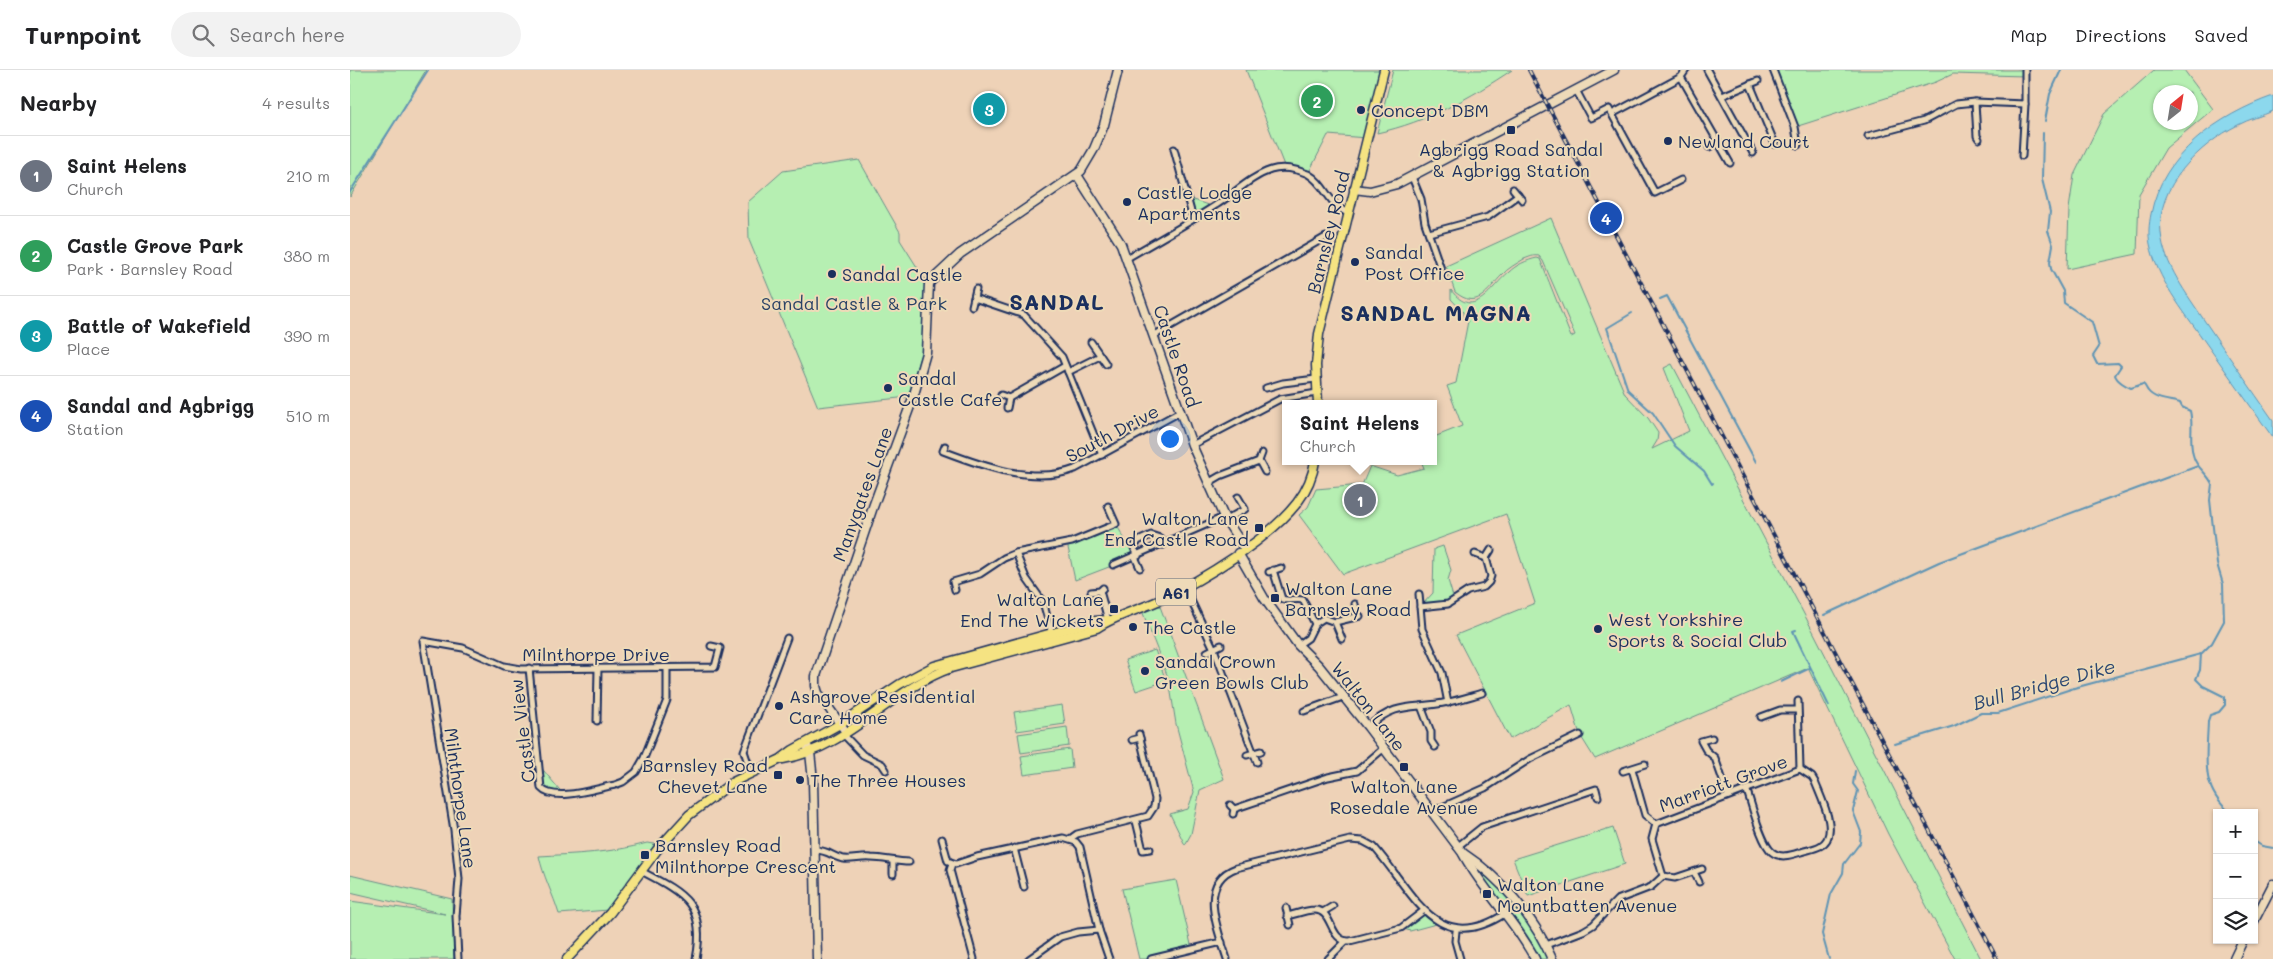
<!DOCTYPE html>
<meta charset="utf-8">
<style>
body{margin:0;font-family:Mali,sans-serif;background:#f2f2f2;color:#202124}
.controls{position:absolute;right:15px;bottom:15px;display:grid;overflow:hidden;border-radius:0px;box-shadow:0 1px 4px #0004}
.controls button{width:45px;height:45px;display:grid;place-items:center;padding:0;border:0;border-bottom:1px solid #e0e0e0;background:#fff;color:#202124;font:25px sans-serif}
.compass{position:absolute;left:1803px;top:15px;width:45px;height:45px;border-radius:50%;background:#fff;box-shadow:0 1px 4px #0004;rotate:30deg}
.you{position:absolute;left:819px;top:368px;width:18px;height:18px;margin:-12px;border:4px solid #fff;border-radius:50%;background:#1a73e8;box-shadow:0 0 0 8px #1a73e833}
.badge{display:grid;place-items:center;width:32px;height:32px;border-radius:50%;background:#1b2f5e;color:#fff;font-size:16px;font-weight:700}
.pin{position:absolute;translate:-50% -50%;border:2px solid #fff;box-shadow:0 1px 5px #0006}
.popup{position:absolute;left:932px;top:330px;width:155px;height:65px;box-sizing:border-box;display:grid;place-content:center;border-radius:0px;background:#fff;filter:drop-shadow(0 1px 4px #0005);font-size:16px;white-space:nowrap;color:#757577}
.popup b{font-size:19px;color:#202124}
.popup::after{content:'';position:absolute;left:50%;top:100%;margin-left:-10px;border:10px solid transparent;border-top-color:#fff}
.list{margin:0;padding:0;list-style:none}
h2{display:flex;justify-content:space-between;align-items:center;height:65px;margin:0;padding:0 20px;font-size:21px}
h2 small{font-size:16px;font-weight:400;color:#757577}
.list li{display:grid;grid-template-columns:32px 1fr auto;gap:15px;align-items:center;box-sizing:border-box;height:80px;padding:0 20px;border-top:1px solid #e0e0e0}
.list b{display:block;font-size:19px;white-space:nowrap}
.list p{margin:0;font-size:16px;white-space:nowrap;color:#757577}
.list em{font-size:16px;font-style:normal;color:#757577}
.icon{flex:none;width:28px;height:28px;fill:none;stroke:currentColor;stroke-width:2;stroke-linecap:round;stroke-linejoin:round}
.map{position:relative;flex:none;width:1923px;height:889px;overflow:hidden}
header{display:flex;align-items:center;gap:30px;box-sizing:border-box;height:70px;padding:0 25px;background:#fff;border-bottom:1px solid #e0e0e0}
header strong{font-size:24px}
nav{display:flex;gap:28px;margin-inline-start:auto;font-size:18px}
.search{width:350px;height:45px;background:#f2f2f2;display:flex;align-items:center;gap:12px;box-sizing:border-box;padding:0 18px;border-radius:28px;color:#757577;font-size:19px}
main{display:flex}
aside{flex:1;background:#fff}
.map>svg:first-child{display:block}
.green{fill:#b6efb2;stroke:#688f88;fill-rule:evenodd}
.water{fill:#8cd8ed;stroke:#5f94b4}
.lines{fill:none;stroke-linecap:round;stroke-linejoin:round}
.stream{stroke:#5f94b4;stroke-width:2}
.street-casing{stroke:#1b2f5e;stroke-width:9}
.secondary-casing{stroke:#1b2f5e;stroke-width:11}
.primary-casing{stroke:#1b2f5e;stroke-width:11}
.street{stroke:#eedab8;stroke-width:5}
.secondary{stroke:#eedab8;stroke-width:8}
.primary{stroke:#f5e382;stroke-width:8}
.rail-casing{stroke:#1b2f5e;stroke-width:4}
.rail{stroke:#eedab8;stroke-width:2;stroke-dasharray:5.5;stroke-linecap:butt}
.poi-dot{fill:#1b2f5e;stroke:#eedab8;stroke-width:2}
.labels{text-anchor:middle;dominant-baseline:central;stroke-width:4;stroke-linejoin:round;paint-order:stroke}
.shield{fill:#eedab8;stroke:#5a6279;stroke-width:1}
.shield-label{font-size:16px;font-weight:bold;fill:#1b2f5e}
.poi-label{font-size:18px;fill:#1b2f5e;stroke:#eedab8;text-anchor:start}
.street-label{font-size:18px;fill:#1b2f5e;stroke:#eedab8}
.park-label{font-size:18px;fill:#2a4266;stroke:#eedab8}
.water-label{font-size:19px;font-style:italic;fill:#2c4873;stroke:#eedab8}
.district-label{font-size:22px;font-weight:bold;letter-spacing:1px;fill:#1b2f5e;stroke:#eedab8}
</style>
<header>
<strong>Turnpoint</strong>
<div class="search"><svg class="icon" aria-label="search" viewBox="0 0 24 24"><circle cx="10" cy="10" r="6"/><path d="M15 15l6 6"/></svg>Search here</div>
<nav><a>Map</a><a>Directions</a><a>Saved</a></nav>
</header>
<main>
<aside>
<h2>Nearby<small>4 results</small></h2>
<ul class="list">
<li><span class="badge" style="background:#6b7280">1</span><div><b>Saint Helens</b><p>Church</p></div><em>210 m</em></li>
<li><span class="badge" style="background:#2e9e5b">2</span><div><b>Castle Grove Park</b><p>Park · Barnsley Road</p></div><em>380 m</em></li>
<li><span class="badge" style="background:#0f9aa8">3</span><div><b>Battle of Wakefield</b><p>Place</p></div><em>390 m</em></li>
<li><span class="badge" style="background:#1a4fb4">4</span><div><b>Sandal and Agbrigg</b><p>Station</p></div><em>510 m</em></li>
</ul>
</aside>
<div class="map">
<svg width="1923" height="889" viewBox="0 0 1923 889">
<rect width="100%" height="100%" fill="#eed2b7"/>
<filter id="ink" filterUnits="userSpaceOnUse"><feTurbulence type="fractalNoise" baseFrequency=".02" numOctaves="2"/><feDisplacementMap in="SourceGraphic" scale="10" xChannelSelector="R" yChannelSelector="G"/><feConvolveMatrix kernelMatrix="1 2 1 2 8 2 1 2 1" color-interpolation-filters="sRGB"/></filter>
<g filter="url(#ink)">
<g class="green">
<polygon points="0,0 76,0 0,127"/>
<polygon points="896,0 1033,0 1017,68 978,65 958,104 935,98"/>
<path d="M 1043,0 L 1162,0 C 1120,28 1077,52 1027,63 Z"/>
<polygon points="1423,0 1675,0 1675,6 1603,4 1586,12 1445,57"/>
<path d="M 1804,0 L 1834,0 L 1863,39 L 1816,78 L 1789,124 L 1787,184 L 1717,199 L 1719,139 L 1724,105 L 1754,44 ZM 1840,22 L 1840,52 L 1810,52 L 1810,22 Z"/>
<polygon points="509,90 550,162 550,170 574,208 576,215 573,277 558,327 468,337 399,170 398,132 433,101"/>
<polygon points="837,128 864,137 843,149"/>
<path d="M 1201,148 L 1275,324 L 1298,348 L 1308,363 L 1307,371 L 1302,379 L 1339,361 L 1314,298 L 1322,294 L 1464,563 L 1631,889 L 1605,889 L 1538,764 L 1458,598 L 1245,689 L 1230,665 L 1221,635 L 1160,669 L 1106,565 L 1185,533 L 1156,444 L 993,504 L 949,445 L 958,437 L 966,419 L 1012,415 L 1020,396 L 1047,405 L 1074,398 L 1071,391 L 1084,391 L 1084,367 L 1112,356 L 1097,316 L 1106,313 L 1118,251 L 1114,250 L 1113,242 L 1101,229 L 1101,220 C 1125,252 1141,216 1159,202 C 1166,195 1177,190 1187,188 L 1190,189 L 1221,267 L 1225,265 L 1193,191 L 1189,186 C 1183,185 1180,187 1174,189 C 1166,194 1158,198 1152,205 C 1137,220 1128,241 1105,222 L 1096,196 Z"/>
<polygon points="766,454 785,487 725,510 717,473"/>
<polygon points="1093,476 1101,500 1098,510 1104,530 1098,534 1070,537 1083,523 1084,479"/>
<polygon points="808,531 874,709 850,720 841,764 835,775 820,744 838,739 844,722 826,654 819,610 791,538"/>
<polygon points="805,580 816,611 786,621 775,590"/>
<polygon points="712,635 715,654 667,661 664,642"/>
<polygon points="717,657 719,676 671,683 668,664"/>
<polygon points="720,679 722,698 674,705 671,686"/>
<polygon points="189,695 214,725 208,725 191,718"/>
<polygon points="1263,758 1275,794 1178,826 1163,789"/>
<path d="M 297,773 L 305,774 L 258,840 L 209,844 C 203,824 193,806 189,786 C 225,784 262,783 297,773 Z"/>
<polygon points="1112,782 1169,833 1202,889 1185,889"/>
<polygon points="0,805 102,829 104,889 0,889 0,831 95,844 0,822"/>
<polygon points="826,810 842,879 801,889 789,889 772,819"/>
<polygon points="1072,842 1086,854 1060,861 1051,858"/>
</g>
<path class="water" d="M 1923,26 L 1923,41 C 1912,46 1899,49 1888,55 C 1850,74 1805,117 1811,163 C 1814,195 1837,224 1854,250 C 1877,284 1900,317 1923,350 L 1923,368 C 1900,335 1876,302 1853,269 C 1833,240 1807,209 1800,174 C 1798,164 1799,154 1801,144 C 1812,84 1869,45 1923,26 Z"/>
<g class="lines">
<g class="stream">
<polyline points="1695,51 1700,24 1711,0"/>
<polyline points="0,122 78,0"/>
<polyline points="1310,229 1317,226 1406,392"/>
<polyline points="1282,243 1257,258 1278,320 1303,343 1325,376 1354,401 1362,414 1363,413"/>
<polyline points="1474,545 1589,492 1848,396"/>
<polyline points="1446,560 1443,561 1479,636"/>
<path d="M 1851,584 L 1850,600 L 1846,609 L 1853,616 L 1875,627 L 1875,635 L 1869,642 L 1860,645 L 1858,651 C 1857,687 1849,718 1881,743"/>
<polyline points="1431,612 1460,598"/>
<path d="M 1545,674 L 1604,656 L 1631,643 L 1648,643 L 1724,618 L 1851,584 L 1862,573 L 1874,551 L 1873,514 L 1867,494 L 1860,430 L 1862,414 C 1858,404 1847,398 1844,388 C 1838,372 1844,357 1840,341 L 1832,337 L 1830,333 C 1820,330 1805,330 1798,321 C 1796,319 1796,316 1793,314 L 1781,318 C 1776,316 1767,311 1765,305 L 1771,296 L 1768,293 L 1747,294 L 1743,286 L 1749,277 L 1742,252 L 1714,233 L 1713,221 L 1701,199 L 1700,192 L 1703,175 L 1698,161 L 1700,142 L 1692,109 L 1693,63"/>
<polyline points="1904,771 1912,776 1923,778"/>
<polyline points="1479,889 1472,864 1481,824 1493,803 1494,794 1510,773 1511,762 1503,741 1508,721 1503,714 1505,701"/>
</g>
<g class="street-casing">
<g id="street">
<polyline points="1357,0 1403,83"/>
<polyline points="1423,0 1445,57 1448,75"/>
<polyline points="1331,7 1380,93"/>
<polyline points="1400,14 1425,74"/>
<polyline points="1226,20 1241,48 1259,39 1305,123 1331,110"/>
<polyline points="1372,26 1408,11"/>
<polyline points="1625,32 1627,66 1629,69"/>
<polyline points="1262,44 1331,7 1336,0"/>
<polyline points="1518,66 1574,51 1606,34 1625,32 1675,34"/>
<polyline points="1359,77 1368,72"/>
<polyline points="824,79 843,149"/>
<polyline points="1672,86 1675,34 1675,0"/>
<polyline points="1062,107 1071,129 1075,153 1093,205"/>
<polyline points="1163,119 1172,130"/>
<polyline points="1079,163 1138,147 1168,125"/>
<path d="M 777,188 C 807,171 837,154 866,135 C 884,124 900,107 921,100 C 932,96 947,99 958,104 C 976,114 978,135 998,143"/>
<polyline points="624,228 674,245 712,287 752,385"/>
<polyline points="622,236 626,219"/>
<polyline points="805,265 976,167"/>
<polyline points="741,272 756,294"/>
<polyline points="718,302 750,286"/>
<polyline points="916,318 933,313 966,309"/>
<polyline points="651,325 659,328 657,338"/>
<polyline points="659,328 715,296"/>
<polyline points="842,375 930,329 967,323"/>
<path d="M 595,376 L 593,381 C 632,396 684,415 725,399 L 830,342"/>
<polyline points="912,383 909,391 915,402"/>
<polyline points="858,413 870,406 909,391"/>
<polyline points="876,450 895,439 888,427"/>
<polyline points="666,483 676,508 693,532 702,564"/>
<polyline points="1125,484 1136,488 1141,480"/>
<polyline points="788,486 784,478 788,471 801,465 810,468 813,475"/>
<polyline points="785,487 790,498"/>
<polyline points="763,495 874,447"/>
<path d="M 923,500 L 932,529 C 938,532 945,528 953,530 L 965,554"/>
<polyline points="919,502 931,498"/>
<polyline points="835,518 864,579 907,692"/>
<polyline points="605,520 603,512 630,504 654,488 666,483 722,472 766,454 758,436"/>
<polyline points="750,521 758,550"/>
<polyline points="741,522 750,521 753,518"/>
<polyline points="1069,524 1072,559 1092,603 1098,633"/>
<polyline points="1005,534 1007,545"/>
<polyline points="1070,537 1098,534 1118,521 1134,517 1139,512 1141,506 1136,488"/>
<polyline points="985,552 1010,546"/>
<polyline points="948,575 958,568 965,554 974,548 985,552 992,569"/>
<polyline points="857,582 871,575"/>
<path d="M 179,598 L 191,718 C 204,733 247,718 265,715 L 273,712 L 286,702 L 294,688 L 317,630 L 317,598"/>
<polyline points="1448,631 1450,699"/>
<polyline points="1071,636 1081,662 1081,671 1085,677"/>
<polyline points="954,641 993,627"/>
<polyline points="1411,647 1430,640 1447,640"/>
<polyline points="247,651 248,598"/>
<path d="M 1018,657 C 1048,630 1063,640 1098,632 C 1109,630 1121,626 1132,623"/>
<polyline points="493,664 513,685 532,694 536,700"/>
<polyline points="1362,668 1351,671 1356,680 1365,688 1378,725"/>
<polyline points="782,670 790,668"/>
<polyline points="897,685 911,681"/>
<polyline points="1282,699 1295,745 1306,754"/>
<polyline points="1273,701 1295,694"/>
<polyline points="401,702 394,681 437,568"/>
<path d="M 1397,721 C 1402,735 1411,773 1422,782 C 1431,789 1441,785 1451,782 C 1457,780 1464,779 1470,776 C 1491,765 1471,728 1465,712 L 1462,707 L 1450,699"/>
<polyline points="880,735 884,739 883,744"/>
<polyline points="884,739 978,707 1007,701 1034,678"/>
<polyline points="1081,742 1135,718 1180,689 1230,665"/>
<polyline points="786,751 793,780 800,779"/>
<polyline points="592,769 598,791 606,794 627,787 713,768 726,772 730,777 749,860 759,889"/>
<polyline points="720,769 727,764 798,746 804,737 805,729 789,664"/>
<polyline points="1107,777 1132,757 1246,719 1248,727"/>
<polyline points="664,778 674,817"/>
<path d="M 464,780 C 481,780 482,788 494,789 C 502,790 512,787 521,788 C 534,788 546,792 559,792"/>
<polyline points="543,792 543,804"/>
<polyline points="602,794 600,800 624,889"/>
<path d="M 291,801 C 333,823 357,834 346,889"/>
<polyline points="1344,802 1349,812"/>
<polyline points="1313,806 1325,808 1352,799"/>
<polyline points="936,838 940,855"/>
<polyline points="973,842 983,836"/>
<path d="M 937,846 C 946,844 956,840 964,840 C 984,839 978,872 1000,871 L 1051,858 L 1072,842"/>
<polyline points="1106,861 1105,871 1110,889"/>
<polyline points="1196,875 1233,861 1243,855 1267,830 1301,817 1313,806 1302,769 1306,754 1450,699"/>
<polyline points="108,889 106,846 109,809 104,760 73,571 113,578 154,596 171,599 365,597 370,578 361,576"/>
<polyline points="679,889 710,867 728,862 749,860"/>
<polyline points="801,889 872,872"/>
<path d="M 877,889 C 868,860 847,812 886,798 L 1000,770 L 1013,771 L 1024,777 C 1063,821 1086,889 1156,843"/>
<polyline points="978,889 996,871"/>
</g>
</g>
<g class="secondary-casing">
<g id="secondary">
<polyline points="727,105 771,174 842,375 874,447 895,479"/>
<polyline points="1004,119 1020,121 1047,114 1264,0"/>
<path d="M 888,483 L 914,528 L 948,575 L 969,596 L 1018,657 L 1112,782 C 1132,820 1165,850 1185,889"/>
<polyline points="496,662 468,623 466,616 466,606 523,437 563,328 576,283 579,213 610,184 731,101 744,79 754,55 768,0"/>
<polyline points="456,674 460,682 463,711 467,889"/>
<path d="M 1113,783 C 1151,808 1184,847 1202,889"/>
<polyline points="1904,851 1923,814"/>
<polyline points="1884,889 1893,870"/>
</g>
</g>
<g class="primary-casing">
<g id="primary">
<polyline points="968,334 966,295 969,264 1034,0"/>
<path d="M 433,689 C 497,679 541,619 601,598 L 747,558 C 766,545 789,540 810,530 C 852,510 918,470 947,433 C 956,421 963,406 965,391"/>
<polyline points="217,889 260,843 307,780 339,745 383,712 431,689 443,680 490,654 550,614 584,596 702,563 745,551 758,550"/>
</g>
</g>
<use href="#street" class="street"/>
<use href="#secondary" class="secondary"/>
<use href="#primary" class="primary"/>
<g class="rail-casing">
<polyline id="rail" points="1179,0 1647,889"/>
</g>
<use href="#rail" class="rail"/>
</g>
</g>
<g class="poi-dot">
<circle cx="1011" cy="40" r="5"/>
<rect x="1156" y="55" width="10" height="10" rx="2.5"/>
<circle cx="1318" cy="71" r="5"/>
<circle cx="777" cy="132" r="5"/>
<circle cx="1005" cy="192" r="5"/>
<circle cx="482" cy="204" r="5"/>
<circle cx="538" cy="318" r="5"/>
<rect x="904" y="453" width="10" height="10" rx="2.5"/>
<rect x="920" y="523" width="10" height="10" rx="2.5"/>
<rect x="759" y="534" width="10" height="10" rx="2.5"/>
<circle cx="783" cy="557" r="5"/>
<circle cx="1248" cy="559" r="5"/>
<circle cx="795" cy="601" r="5"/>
<circle cx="429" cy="636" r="5"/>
<rect x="1049" y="692" width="10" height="10" rx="2.5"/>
<rect x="423" y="700" width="10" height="10" rx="2.5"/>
<circle cx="450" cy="710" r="5"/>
<rect x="290" y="780" width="10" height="10" rx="2.5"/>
<rect x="1132" y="819" width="10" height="10" rx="2.5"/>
</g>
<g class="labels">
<rect class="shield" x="806" y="508.5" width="40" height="27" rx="4"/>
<g class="shield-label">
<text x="826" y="522">A61</text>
</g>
<g class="poi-label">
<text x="1021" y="40">Concept DBM</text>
<text x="1328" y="71">Newland Court</text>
<text x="1161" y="79" text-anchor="middle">Agbrigg Road Sandal<tspan x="1161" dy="21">&amp; Agbrigg Station</tspan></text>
<text x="787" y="122">Castle Lodge<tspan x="787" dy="21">Apartments</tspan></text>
<text x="1015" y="182">Sandal<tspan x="1015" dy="21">Post Office</tspan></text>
<text x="492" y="204">Sandal Castle</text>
<text x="548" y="308">Sandal<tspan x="548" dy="21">Castle Cafe</tspan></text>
<text x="899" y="448" text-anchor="end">Walton Lane<tspan x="899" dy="21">End Castle Road</tspan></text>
<text x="935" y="518">Walton Lane<tspan x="935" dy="21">Barnsley Road</tspan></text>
<text x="754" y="529" text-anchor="end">Walton Lane<tspan x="754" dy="21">End The Wickets</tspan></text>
<text x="1258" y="549">West Yorkshire<tspan x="1258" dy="21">Sports &amp; Social Club</tspan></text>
<text x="793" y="557">The Castle</text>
<text x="805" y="591">Sandal Crown<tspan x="805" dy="21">Green Bowls Club</tspan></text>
<text x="439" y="626">Ashgrove Residential<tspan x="439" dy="21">Care Home</tspan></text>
<text x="418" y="695" text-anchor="end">Barnsley Road<tspan x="418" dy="21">Chevet Lane</tspan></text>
<text x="460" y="710">The Three Houses</text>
<text x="1054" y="716" text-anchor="middle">Walton Lane<tspan x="1054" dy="21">Rosedale Avenue</tspan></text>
<text x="305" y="775">Barnsley Road<tspan x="305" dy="21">Milnthorpe Crescent</tspan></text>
<text x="1147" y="814">Walton Lane<tspan x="1147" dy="21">Mountbatten Avenue</tspan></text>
</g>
<g class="street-label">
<text transform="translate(978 162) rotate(-76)">Barnsley Road</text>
<text transform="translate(827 286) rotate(71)">Castle Road</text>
<text transform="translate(762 363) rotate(-28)">South Drive</text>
<text transform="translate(512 424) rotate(-70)">Manygates Lane</text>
<text x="246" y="584">Milnthorpe Drive</text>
<text transform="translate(1019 636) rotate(52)">Walton Lane</text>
<text transform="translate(172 661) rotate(-97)">Castle View</text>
<text transform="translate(1373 713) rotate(-20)">Marriott Grove</text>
<text transform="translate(111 728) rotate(82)">Milnthorpe Lane</text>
</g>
<g class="park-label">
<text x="504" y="233">Sandal Castle &amp; Park</text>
</g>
<g class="water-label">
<text transform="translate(1694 614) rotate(-15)">Bull Bridge Dike</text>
</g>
<g class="district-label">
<text x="707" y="231">SANDAL</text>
<text x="1086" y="242">SANDAL MAGNA</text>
</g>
</g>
</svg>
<div class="controls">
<button>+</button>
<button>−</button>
<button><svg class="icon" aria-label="layers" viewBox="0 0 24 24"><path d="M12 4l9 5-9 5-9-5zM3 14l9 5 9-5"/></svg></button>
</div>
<svg class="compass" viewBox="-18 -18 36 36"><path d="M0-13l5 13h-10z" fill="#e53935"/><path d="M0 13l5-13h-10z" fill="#757577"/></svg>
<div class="you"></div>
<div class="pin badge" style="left:1010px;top:430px;background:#6b7280">1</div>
<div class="popup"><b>Saint Helens</b>Church</div>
<div class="pin badge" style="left:967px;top:31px;background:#2e9e5b">2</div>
<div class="pin badge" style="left:639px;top:39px;background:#0f9aa8">3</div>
<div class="pin badge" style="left:1256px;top:148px;background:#1a4fb4">4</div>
</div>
</main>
